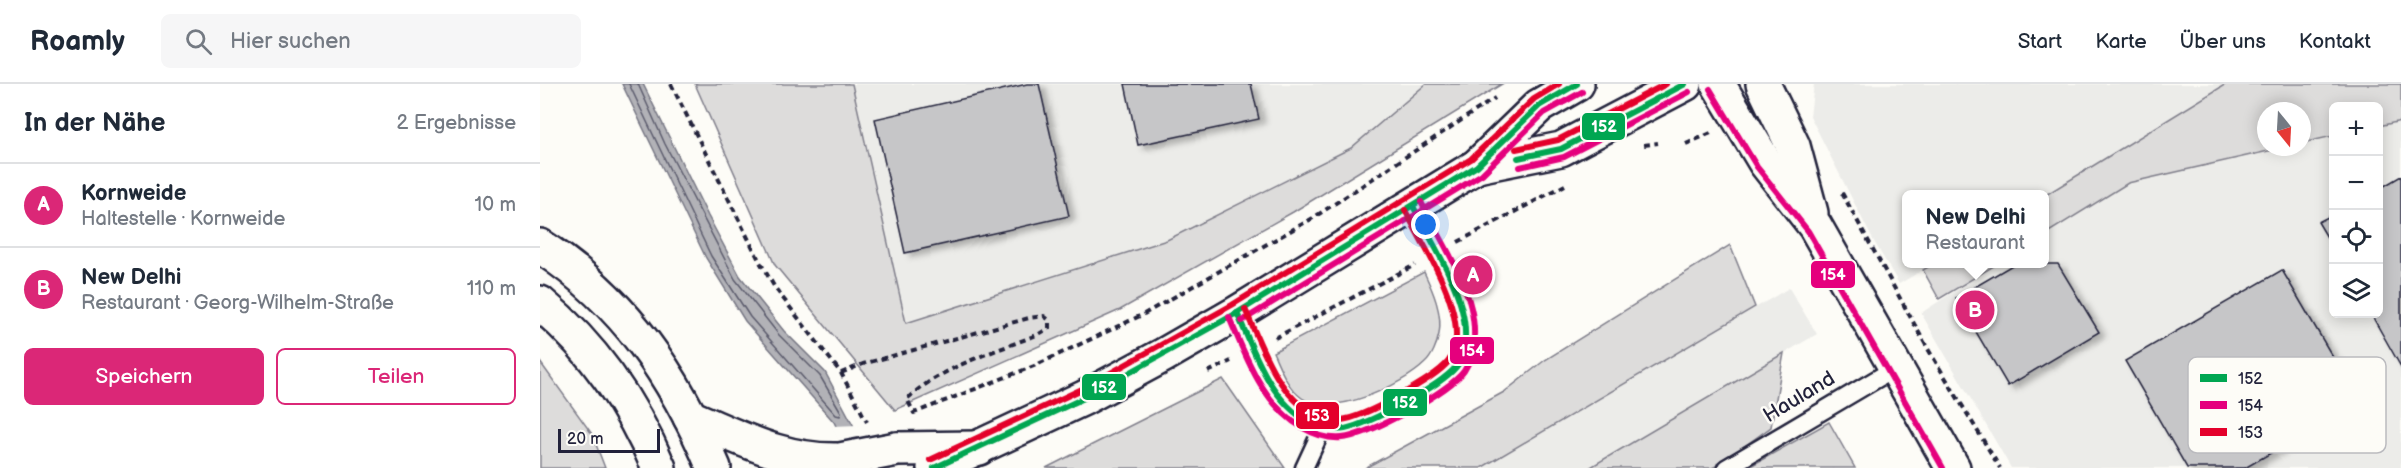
<!DOCTYPE html>
<html lang="de">
<meta charset="utf-8">
<style>
body{margin:0;font-family:"Balsamiq Sans",sans-serif;background:#f6f6f7;color:#1f2937}
.controls{position:absolute;right:18px;top:18px;display:grid;overflow:hidden;border-radius:9px;box-shadow:0 3px 15px #0003}
.controls button{width:54px;height:54px;display:grid;place-items:center;padding:0;border:0;border-bottom:2px solid #e0e1e3;background:#fff;color:#1f2937;font:30px sans-serif}
.compass{position:absolute;left:1717px;top:18px;width:54px;height:54px;border-radius:50%;background:#fff;box-shadow:0 3px 15px #0003;rotate:162deg}
.scale{position:absolute;left:18px;bottom:15px;width:102px;box-sizing:border-box;padding-left:6px;border:3px solid #22223b;border-top:0;font-size:16px;line-height:21px;white-space:nowrap;color:#22223b;-webkit-text-stroke:4px #fdfcf7;paint-order:stroke}
.you{position:absolute;left:886px;top:141px;width:21px;height:21px;margin:-15px;border:4px solid #fff;border-radius:50%;background:#1a73e8;box-shadow:0 0 0 9px #1a73e833}
.badge{display:grid;place-items:center;width:39px;height:39px;border-radius:50%;background:#db2777;color:#fff;font-size:20px;font-weight:700}
.pin{position:absolute;translate:-50% -50%;border:3px solid #fff;box-shadow:0 2px 6px #0006}
.popup{position:absolute;left:1362px;top:106px;width:147px;height:78px;box-sizing:border-box;display:grid;place-content:center;border-radius:9px;background:#fff;filter:drop-shadow(0 2px 4px #0005);font-size:20px;white-space:nowrap;color:#747a83}
.popup b{font-size:22px;color:#1f2937}
.popup::after{content:'';position:absolute;left:50%;top:100%;margin-left:-12px;border:12px solid transparent;border-top-color:#fff}
.list{margin:0;padding:0;list-style:none}
h2{display:flex;justify-content:space-between;align-items:center;height:78px;margin:0;padding:0 24px;font-size:26px}
h2 small{font-size:20px;font-weight:400;color:#747a83}
.list li{display:grid;grid-template-columns:39px 1fr auto;gap:18px;align-items:center;box-sizing:border-box;height:84px;padding:0 24px;border-top:2px solid #e0e1e3}
.list b{display:block;font-size:22px;white-space:nowrap}
.list p{margin:0;font-size:20px;white-space:nowrap;color:#747a83}
.list em{font-size:20px;font-style:normal;color:#747a83}
.actions{display:flex;gap:12px;padding:18px 24px}
.actions a{flex:1;padding:14px 0;border:2px solid #db2777;border-radius:9px;text-align:center;font-size:21px;color:#db2777}
.actions .main{background:#db2777;color:#fff}
.icon{flex:none;width:33px;height:33px;fill:none;stroke:currentColor;stroke-width:2;stroke-linecap:round;stroke-linejoin:round}
.map{position:relative;flex:none;width:1861px;height:384px;overflow:hidden}
header{display:flex;align-items:center;gap:36px;box-sizing:border-box;height:84px;padding:0 30px;background:#fff;border-bottom:2px solid #e0e1e3}
header strong{font-size:28px}
nav{display:flex;gap:33px;margin-inline-start:auto;font-size:21px}
.search{width:420px;height:54px;background:#f6f6f7;display:flex;align-items:center;gap:15px;box-sizing:border-box;padding:0 21px;border-radius:9px;color:#747a83;font-size:22px}
main{display:flex}
aside{flex:1;background:#fff}
.map>svg:first-child{display:block}
.built{fill:#ecece9}
.green{fill:#dddcdb;stroke:#807f8b;stroke-width:1.5}
.water{fill:#b2b2b7;stroke:#787885;stroke-width:1.5}
.pier{fill:#fdfcf7}
.lines{fill:none;stroke-linecap:round;stroke-linejoin:round}
.shore{stroke:#5c5c6d;stroke-width:1.5}
.building{fill:#c6c6c8;stroke:#22223b;stroke-width:1.5;filter:url(#shadow)}
.service-casing{stroke:#22223b;stroke-width:21}
.secondary-casing{stroke:#22223b;stroke-width:38}
.trunk-casing{stroke:#22223b;stroke-width:38}
.path{stroke:#22223b;stroke-width:4;stroke-dasharray:6 4.5;stroke-linecap:butt}
.service{stroke:#fdfcf7;stroke-width:16}
.secondary{stroke:#fdfcf7;stroke-width:33}
.trunk{stroke:#fdfcf7;stroke-width:33}
.trunk-bridge-casing{stroke:#22223b;stroke-width:38;stroke-linecap:butt}
.trunk-bridge{stroke:#fdfcf7;stroke-width:33}
.bus-1-casing{stroke:#fdfcf7;stroke-width:10}
.bus-2-casing{stroke:#fdfcf7;stroke-width:10}
.bus-3-casing{stroke:#fdfcf7;stroke-width:10}
.bus-1{stroke:#00a651;stroke-width:6}
.bus-2{stroke:#e5007d;stroke-width:6}
.bus-3{stroke:#e4002b;stroke-width:6}
.labels{text-anchor:middle;dominant-baseline:central;stroke-width:5;stroke-linejoin:round;paint-order:stroke}
.street-label{font-size:21px;fill:#22223b;stroke:#fdfcf7}
.key{fill:#fdfcf7;stroke:#bbbbbf;stroke-width:1.5}
.key-label{font-size:16px;fill:#22223b}
.line-badge{stroke:#fdfcf7;stroke-width:2}
.badge-label{font-size:16px;text-anchor:middle;font-weight:bold;fill:#fff}
</style>
<header>
<strong>Roamly</strong>
<div class="search"><svg class="icon" aria-label="search" viewBox="0 0 24 24"><circle cx="10" cy="10" r="6"/><path d="M15 15l6 6"/></svg>Hier suchen</div>
<nav><a>Start</a><a>Karte</a><a>Über uns</a><a>Kontakt</a></nav>
</header>
<main>
<aside>
<h2>In der Nähe<small>2 Ergebnisse</small></h2>
<ul class="list">
<li><span class="badge">A</span><div><b>Kornweide</b><p>Haltestelle · Kornweide</p></div><em>10 m</em></li>
<li><span class="badge">B</span><div><b>New Delhi</b><p>Restaurant · Georg-Wilhelm-Straße</p></div><em>110 m</em></li>
</ul>
<div class="actions"><a class="main">Speichern</a><a>Teilen</a></div>
</aside>
<div class="map">
<svg width="1861" height="384" viewBox="0 0 1861 384">
<defs>
<filter id="shadow"><feDropShadow dx="6" dy="4" stdDeviation="3" flood-color="#0004"/></filter>
</defs>
<rect width="100%" height="100%" fill="#fdfcf7"/>
<filter id="ink" filterUnits="userSpaceOnUse"><feTurbulence type="fractalNoise" baseFrequency=".0167" numOctaves="2"/><feDisplacementMap in="SourceGraphic" scale="12" xChannelSelector="R" yChannelSelector="G"/><feConvolveMatrix kernelMatrix="1 2 1 2 8 2 1 2 1" color-interpolation-filters="sRGB"/></filter>
<g filter="url(#ink)">
<g class="built">
<polygon points="312,0 886,0 811,64 627,156 365,239"/>
<polygon points="1274,0 1686,0 1504,112 1366,110 1366,180 1393,180 1359,200 1332,154 1270,32"/>
<polygon points="1861,37 1861,384 1471,384 1381,229 1457,180 1504,180 1504,151 1588,99 1746,63 1762,63 1762,59 1793,52 1794,230 1838,230 1839,42"/>
<polygon points="1249,204 1277,250 1049,384 941,384"/>
</g>
<g class="green">
<polygon points="155,0 312,0 366,239 627,156 811,64 886,0 962,0 753,128 580,226 355,326 235,181"/>
<polygon points="1686,0 1861,0 1861,37 1839,42 1838,22 1794,22 1793,52 1762,59 1762,27 1726,27 1726,63 1746,63 1588,99 1504,151 1504,112"/>
<polygon points="1190,161 1215,223 941,384 825,384 964,308 1005,276"/>
<polygon points="1393,180 1457,180 1399,215 1383,186"/>
<path d="M 884,188 C 893,207 903,230 899,250 C 897,260 892,273 885,279 C 863,301 791,335 762,314 C 747,304 740,283 733,268 Z"/>
<polygon points="1244,269 1231,343 1178,381 1172,384 1049,384"/>
<polygon points="0,278 52,350 65,384 0,384"/>
<polygon points="683,295 745,384 506,384"/>
<polygon points="1289,338 1315,384 1207,384"/>
</g>
<polygon class="water" points="82,0 103,0 168,132 200,192 244,247 285,288 336,384 316,384 294,338 205,237 166,174"/>
<polygon class="pier" points="318,341 338,383 313,384 292,342"/>
<g class="lines">
<polyline class="shore" points="89,0 171,172 210,233 296,331 300,332 301,328 280,292 239,251 195,195 125,60 98,0"/>
</g>
<g class="building">
<polygon points="487,0 499,0 529,132 365,169 335,35"/>
<polygon points="585,0 711,0 719,35 598,61"/>
<polygon points="1861,92 1861,283 1831,230 1839,230 1839,105"/>
<polygon points="1794,130 1794,165 1778,138"/>
<polygon points="1474,180 1518,180 1559,248 1468,302 1416,214"/>
<polygon points="1742,186 1819,318 1705,384 1647,384 1585,277"/>
</g>
<g class="lines">
<g class="service-casing">
<g id="service">
<path d="M 697,229 C 714,266 729,312 765,335 C 776,342 792,347 804,345 C 825,341 904,299 916,283 C 923,274 925,259 925,248 C 925,213 889,154 873,122"/>
<polyline points="764,384 783,343"/>
<polyline points="1186,384 1357,283"/>
</g>
</g>
<g class="secondary-casing">
<g id="secondary">
<polyline points="1178,0 1225,78 1275,142 1413,384"/>
<polyline points="1223,0 1253,62 1271,129"/>
<polyline points="937,82 1021,65 1145,0"/>
<polyline points="394,384 544,314 624,271 697,229 937,82 999,22 1037,0"/>
</g>
</g>
<g class="trunk-casing">
<g id="trunk">
<path d="M 0,162 C 85,217 135,292 174,384"/>
<path d="M 0,219 C 53,263 92,320 119,384"/>
<path d="M 150,333 C 201,354 244,378 300,376"/>
<polyline points="357,365 439,364"/>
</g>
</g>
<g class="path">
<polyline points="131,0 220,178 235,204 301,289 327,338"/>
<polyline points="1146,60 1171,49"/>
<polyline points="1104,61 1118,59"/>
<polyline points="1302,109 1388,265 1460,384"/>
<polyline points="918,158 1025,101"/>
<polyline points="735,254 875,181"/>
<polyline points="668,288 691,277"/>
<path d="M 301,289 L 323,280 L 489,234 L 504,232 L 509,236 L 509,244 L 499,250 C 455,268 402,282 367,315 L 374,329 L 494,282 L 604,230 L 773,134 L 955,14"/>
</g>
<use href="#service" class="service"/>
<use href="#secondary" class="secondary"/>
<use href="#trunk" class="trunk"/>
<g class="trunk-bridge-casing">
<polyline id="trunk-bridge" points="300,376 357,365"/>
</g>
<use href="#trunk-bridge" class="trunk-bridge"/>
<g class="bus-1-casing">
<g id="bus-1">
<polyline points="978,74 1021,65 1145,0"/>
<path d="M 697,229 C 714,267 730,317 769,338 C 780,343 793,347 805,345 C 831,339 899,303 916,283 C 923,275 924,263 925,253 C 927,211 892,159 873,122"/>
<polyline points="394,384 544,314 697,229 937,82 999,22 1037,0"/>
</g>
</g>
<g class="bus-2-casing">
<g id="bus-2">
<polyline points="1170,5 1217,83 1268,147 1403,384"/>
<polyline points="980,83 1024,73 1149,8"/>
<path d="M 689,233 C 706,273 723,321 763,344 C 775,351 789,355 802,354 C 828,352 909,308 924,287 C 931,277 933,264 934,252 C 936,208 901,156 881,118"/>
<polyline points="702,237 942,90 1004,29 1042,8"/>
</g>
</g>
<g class="bus-3-casing">
<g id="bus-3">
<polyline points="976,65 1018,56 1126,0"/>
<path d="M 705,225 C 721,261 737,311 774,330 C 782,334 792,337 801,336 C 823,334 894,295 908,278 C 914,271 916,261 916,252 C 917,212 883,161 865,126"/>
<polyline points="390,376 540,306 692,221 931,75 994,15 1019,0"/>
</g>
</g>
<use href="#bus-1" class="bus-1"/>
<use href="#bus-2" class="bus-2"/>
<use href="#bus-3" class="bus-3"/>
</g>
</g>
<g class="labels">
<g class="street-label">
<text transform="translate(1259 313) rotate(-31)">Hauland</text>
</g>
</g>
<rect x="1648" y="273" width="198" height="96" rx="9" class="key"/>
<rect x="1660" y="290" width="27" height="8" fill="#00a651"/>
<rect x="1660" y="317" width="27" height="8" fill="#e5007d"/>
<rect x="1660" y="344" width="27" height="8" fill="#e4002b"/>
<g class="key-label">
<text x="1698" y="300">152</text>
<text x="1698" y="327">154</text>
<text x="1698" y="354">153</text>
</g>
<g class="line-badge">
<rect x="1041" y="28" width="45" height="29" rx="6" fill="#00a651"/>
<rect x="1270" y="176" width="46" height="29" rx="6" fill="#e5007d"/>
<rect x="909" y="252" width="46" height="29" rx="6" fill="#e5007d"/>
<rect x="541" y="289" width="46" height="28" rx="6" fill="#00a651"/>
<rect x="842" y="304" width="46" height="29" rx="6" fill="#00a651"/>
<rect x="755" y="317" width="45" height="29" rx="6" fill="#e4002b"/>
</g>
<g class="badge-label">
<text x="1064" y="48">152</text>
<text x="1293" y="196">154</text>
<text x="932" y="272">154</text>
<text x="564" y="309">152</text>
<text x="865" y="324">152</text>
<text x="777" y="337">153</text>
</g>
</svg>
<div class="controls">
<button>+</button>
<button>−</button>
<button><svg class="icon" aria-label="locate" viewBox="0 0 24 24"><circle cx="12" cy="12" r="6"/><path d="M12 2v4M12 18v4M2 12h4M18 12h4"/></svg></button>
<button><svg class="icon" aria-label="layers" viewBox="0 0 24 24"><path d="M12 4l9 5-9 5-9-5zM3 14l9 5 9-5"/></svg></button>
</div>
<svg class="compass" viewBox="-18 -18 36 36"><path d="M0-13l5 13h-10z" fill="#e53935"/><path d="M0 13l5-13h-10z" fill="#747a83"/></svg>
<div class="scale">20 m</div>
<div class="you"></div>
<div class="pin badge" style="left:933px;top:191px">A</div>
<div class="pin badge" style="left:1435px;top:226px">B</div>
<div class="popup"><b>New Delhi</b>Restaurant</div>
</div>
</main>
